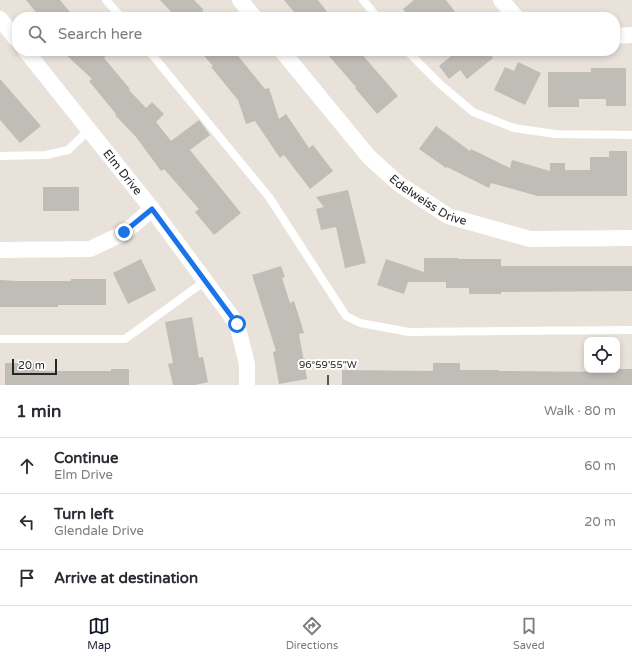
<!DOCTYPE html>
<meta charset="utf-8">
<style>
body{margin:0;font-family:"Varela Round",sans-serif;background:#f7f7f7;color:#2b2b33}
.controls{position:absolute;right:12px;bottom:12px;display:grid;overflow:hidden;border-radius:8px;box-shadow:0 2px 6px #0003}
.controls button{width:36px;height:36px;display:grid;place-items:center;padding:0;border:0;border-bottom:1px solid #e1e1e2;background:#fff;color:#2b2b33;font:20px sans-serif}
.scale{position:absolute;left:12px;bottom:10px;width:45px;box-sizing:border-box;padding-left:4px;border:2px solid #272727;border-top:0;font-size:11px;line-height:14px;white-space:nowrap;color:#272727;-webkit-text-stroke:3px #fff;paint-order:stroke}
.stop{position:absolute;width:12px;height:12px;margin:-9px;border:3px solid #1a73e8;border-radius:50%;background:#fff}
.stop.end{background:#1a73e8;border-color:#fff;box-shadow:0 1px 4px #0008}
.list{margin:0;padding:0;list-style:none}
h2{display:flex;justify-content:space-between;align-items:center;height:52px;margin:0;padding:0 16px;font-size:17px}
h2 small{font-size:13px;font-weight:400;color:#7c7c81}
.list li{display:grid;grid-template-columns:26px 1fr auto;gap:12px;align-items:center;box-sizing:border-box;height:56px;padding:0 16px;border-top:1px solid #e1e1e2}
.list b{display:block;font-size:15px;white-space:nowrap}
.list p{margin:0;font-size:13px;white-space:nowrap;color:#7c7c81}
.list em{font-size:13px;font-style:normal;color:#7c7c81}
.icon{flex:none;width:22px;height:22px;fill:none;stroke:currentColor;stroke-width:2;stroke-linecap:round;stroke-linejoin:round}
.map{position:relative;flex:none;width:632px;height:385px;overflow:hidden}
.search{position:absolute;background:#fff;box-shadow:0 2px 6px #0003;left:12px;right:12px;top:12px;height:44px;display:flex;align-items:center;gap:10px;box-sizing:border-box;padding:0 14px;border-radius:16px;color:#7c7c81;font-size:15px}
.sheet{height:220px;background:#fff}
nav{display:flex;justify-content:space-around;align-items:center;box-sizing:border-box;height:56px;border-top:1px solid #e1e1e2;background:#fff;font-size:11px;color:#7c7c81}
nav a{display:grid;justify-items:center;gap:2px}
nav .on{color:#111827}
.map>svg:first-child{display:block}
.building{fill:#c0bcb6}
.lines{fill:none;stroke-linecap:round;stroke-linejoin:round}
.lane{stroke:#fff;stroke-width:8}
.street{stroke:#fff;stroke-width:16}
.route{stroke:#1a73e8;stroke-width:5}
.ticks{fill:none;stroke:#272727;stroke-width:1.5}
.labels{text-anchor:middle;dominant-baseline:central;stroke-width:4;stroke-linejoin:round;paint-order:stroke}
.street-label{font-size:12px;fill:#272727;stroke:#fff}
.ticks-label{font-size:10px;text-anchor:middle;fill:#272727;stroke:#fff;stroke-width:4;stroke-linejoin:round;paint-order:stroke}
</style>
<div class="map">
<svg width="632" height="385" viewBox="0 0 632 385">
<rect width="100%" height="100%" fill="#e8e2da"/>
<g class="building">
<polygon points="26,0 60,0 74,17 40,17"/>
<polygon points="160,0 194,0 203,9 202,10 207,17 176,17"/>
<polygon points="284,0 318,0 331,17 298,17"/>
<polygon points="414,0 446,0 459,17 409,17 403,9"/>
<polygon points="62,51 110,51 104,58 130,89 129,90 146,108 152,102 164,114 156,122 171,141 199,120 210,135 190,150 241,213 214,235 195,212 199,209 164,169 161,171 136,137 115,115 116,114 89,81 92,79"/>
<polygon points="200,51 234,51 265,89 269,88 279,119 286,114 309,148 313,145 333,171 310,189 284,155 280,158 255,121 246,124 238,100 211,67 213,66"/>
<polygon points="335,51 359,51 398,96 377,114 355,88 356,87 329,56"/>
<polygon points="457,51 488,51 493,58 467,79 460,70 449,79 439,66"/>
<polygon points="518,62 541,73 525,105 494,90 505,67 514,71"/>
<polygon points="591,68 626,68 626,106 606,106 606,99 579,99 579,107 548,107 548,72 591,72"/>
<polygon points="0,79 41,126 20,143 0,120"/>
<polygon points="436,126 470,151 471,149 510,168 512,160 550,171 550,163 565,163 565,170 590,170 590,157 609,157 609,151 627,151 627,196 538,196 491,183 489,188 447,167 446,168 419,149"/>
<rect x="43" y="187" width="36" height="24"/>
<polygon points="348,190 366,263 345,268 336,227 321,230 316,209 324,207 316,197"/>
<polygon points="424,258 458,258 458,259 501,259 501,266 632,266 632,291 501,292 501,294 469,294 469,288 446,288 446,282 408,282 404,294 377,285 386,259 424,272"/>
<polygon points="141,259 156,290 128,304 113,273"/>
<polygon points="281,266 285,277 282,278 290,303 294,301 304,333 299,334 307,379 279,384 273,352 276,351 252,275"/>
<polygon points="71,279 106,279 106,305 58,305 58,307 0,307 0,280 16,281 71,281"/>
<polygon points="192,317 199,358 203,357 208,382 195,385 173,385 168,364 173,363 165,322"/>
<polygon points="5,363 39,363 39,371 111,371 111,369 129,369 129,385 5,385"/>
<polygon points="433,363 460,363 460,370 499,370 499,371 610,372 610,370 617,370 617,369 632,369 632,385 342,385 342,370 433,371"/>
</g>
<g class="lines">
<g class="lane">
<polyline points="106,0 121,17"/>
<polyline points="363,0 377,17"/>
<polyline points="149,51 269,197 346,316 360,323 409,332 632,330"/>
<polyline points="407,51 440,84 473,112 514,128 555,134 632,135"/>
<polyline points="0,156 46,155 68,150 89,130"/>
<polyline points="0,339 125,339 205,281"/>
</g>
<g class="street">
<polyline points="240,0 254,17"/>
<polyline points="501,0 516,17"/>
<polyline points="0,19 17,40"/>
<polyline points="615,36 632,35"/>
<path id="s1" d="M 26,51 L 152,209 L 237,324 L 247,364 L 247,385"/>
<path id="s2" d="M 282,51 L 369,157 L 399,184 L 448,216 L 530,239 L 632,238"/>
<polyline points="0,250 90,249 124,233 152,209"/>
</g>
</g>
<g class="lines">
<polyline class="route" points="124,232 152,209 237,324"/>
</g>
<path class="ticks" d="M 328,375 L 328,385"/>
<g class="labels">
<g class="street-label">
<text stroke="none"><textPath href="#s1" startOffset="155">Elm Drive</textPath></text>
<text stroke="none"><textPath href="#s2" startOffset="211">Edelweiss Drive</textPath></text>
</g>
</g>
<g class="ticks-label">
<text x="328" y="368">96°59'55"W</text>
</g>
</svg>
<div class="controls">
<button><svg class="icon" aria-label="locate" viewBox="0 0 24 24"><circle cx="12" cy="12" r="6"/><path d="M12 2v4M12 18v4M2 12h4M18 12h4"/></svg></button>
</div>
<div class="scale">20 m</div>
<div class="stop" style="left:237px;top:324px"></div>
<div class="stop end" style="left:124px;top:232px"></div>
<div class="search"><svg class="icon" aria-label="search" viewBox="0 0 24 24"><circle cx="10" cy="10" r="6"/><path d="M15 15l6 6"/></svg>Search here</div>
</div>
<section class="sheet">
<h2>1 min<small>Walk · 80 m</small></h2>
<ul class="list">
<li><svg class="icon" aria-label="ahead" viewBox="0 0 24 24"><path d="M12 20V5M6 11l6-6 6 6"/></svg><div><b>Continue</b><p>Elm Drive</p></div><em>60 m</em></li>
<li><svg class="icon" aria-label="left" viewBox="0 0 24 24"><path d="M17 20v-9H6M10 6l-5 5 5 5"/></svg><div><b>Turn left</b><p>Glendale Drive</p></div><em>20 m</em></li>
<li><svg class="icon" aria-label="arrive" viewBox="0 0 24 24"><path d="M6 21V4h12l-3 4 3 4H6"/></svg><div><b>Arrive at destination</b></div></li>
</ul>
</section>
<nav>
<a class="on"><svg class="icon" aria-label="map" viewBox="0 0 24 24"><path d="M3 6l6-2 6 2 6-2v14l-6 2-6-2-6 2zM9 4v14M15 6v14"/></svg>Map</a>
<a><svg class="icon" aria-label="directions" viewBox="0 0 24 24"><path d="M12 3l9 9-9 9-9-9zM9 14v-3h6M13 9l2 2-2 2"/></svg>Directions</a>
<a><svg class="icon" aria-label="saved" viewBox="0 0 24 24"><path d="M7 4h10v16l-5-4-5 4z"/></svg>Saved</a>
</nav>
